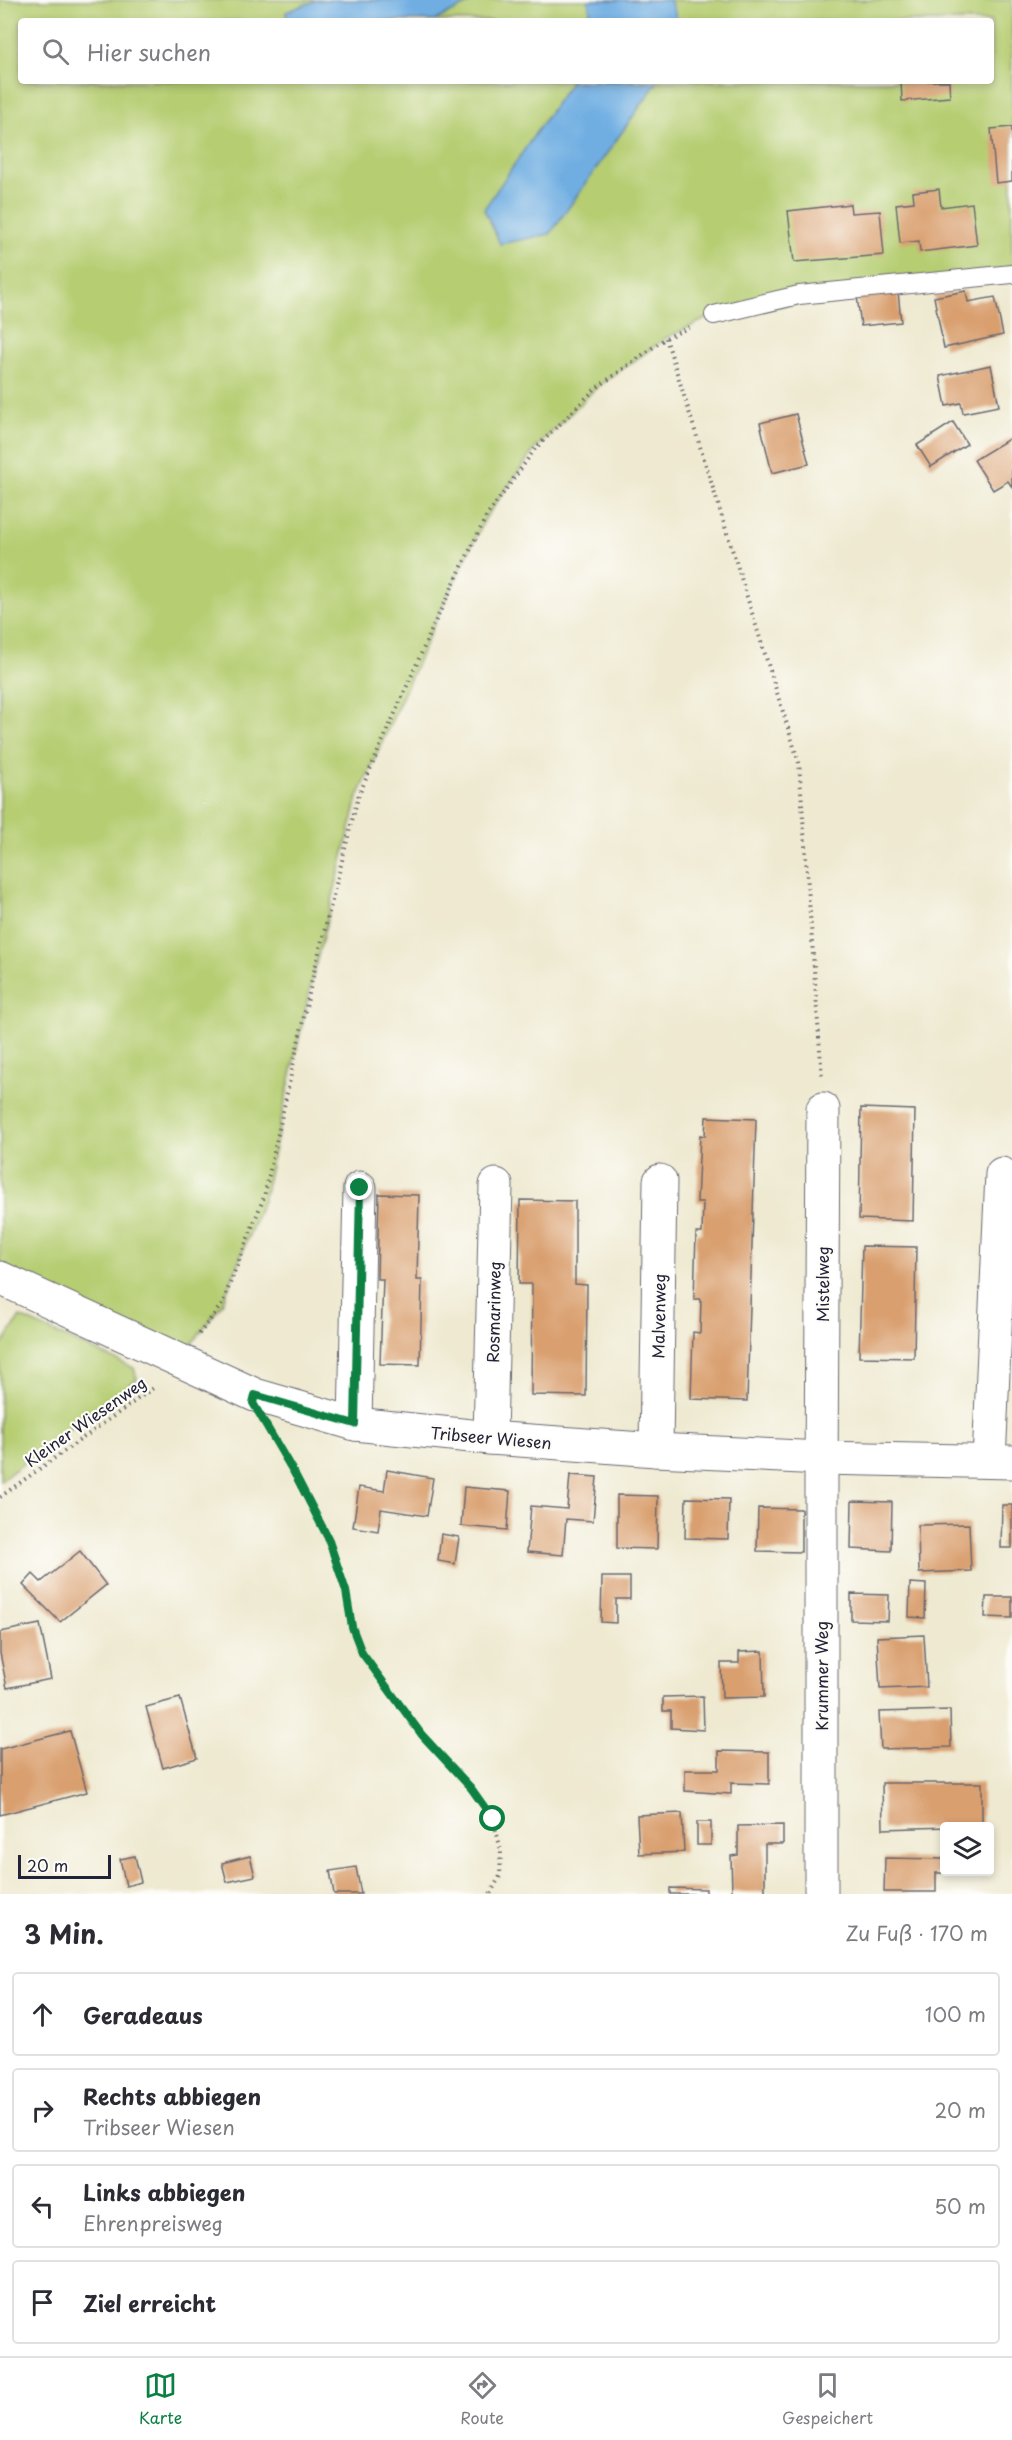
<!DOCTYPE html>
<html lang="de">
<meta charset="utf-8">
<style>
body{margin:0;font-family:"Playpen Sans",sans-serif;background:#f2f2f3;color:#2b2b33}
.controls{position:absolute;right:18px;bottom:18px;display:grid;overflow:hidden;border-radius:6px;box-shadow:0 3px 9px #0003}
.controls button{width:54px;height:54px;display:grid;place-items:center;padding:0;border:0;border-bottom:2px solid #e1e1e2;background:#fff;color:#2b2b33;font:30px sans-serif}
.scale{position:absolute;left:18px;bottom:15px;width:93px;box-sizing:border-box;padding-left:6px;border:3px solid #22223b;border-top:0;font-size:16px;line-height:21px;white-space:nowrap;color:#22223b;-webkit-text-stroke:4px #fdfcf7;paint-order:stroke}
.stop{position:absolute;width:18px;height:18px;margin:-14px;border:4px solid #0b8043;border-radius:50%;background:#fff}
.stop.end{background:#0b8043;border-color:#fff;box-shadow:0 2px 6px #0008}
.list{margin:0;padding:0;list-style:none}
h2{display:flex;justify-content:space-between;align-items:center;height:78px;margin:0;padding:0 24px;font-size:26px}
h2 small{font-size:20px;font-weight:400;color:#7c7c81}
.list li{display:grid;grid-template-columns:39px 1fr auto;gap:18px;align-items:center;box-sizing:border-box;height:84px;margin:0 12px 12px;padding:0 12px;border:2px solid #e1e1e2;border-radius:6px}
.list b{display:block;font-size:22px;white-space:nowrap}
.list p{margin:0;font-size:20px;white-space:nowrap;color:#7c7c81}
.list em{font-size:20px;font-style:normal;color:#7c7c81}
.icon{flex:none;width:33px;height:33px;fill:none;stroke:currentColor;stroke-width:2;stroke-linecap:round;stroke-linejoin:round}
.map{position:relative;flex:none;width:1012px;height:1894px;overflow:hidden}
.search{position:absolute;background:#fff;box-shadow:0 3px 9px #0003;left:18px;right:18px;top:18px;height:66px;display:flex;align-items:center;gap:15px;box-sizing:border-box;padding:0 21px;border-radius:6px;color:#7c7c81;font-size:22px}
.sheet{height:462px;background:#fff}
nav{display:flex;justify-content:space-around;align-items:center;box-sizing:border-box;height:84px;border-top:2px solid #e1e1e2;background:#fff;font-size:16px;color:#7c7c81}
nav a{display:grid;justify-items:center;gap:3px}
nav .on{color:#0b8043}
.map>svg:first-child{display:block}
.green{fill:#b6cd72;stroke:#6c7856;stroke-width:1.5;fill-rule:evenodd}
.water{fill:#6faee2;stroke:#48688e;stroke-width:1.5}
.building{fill:#d99f6e}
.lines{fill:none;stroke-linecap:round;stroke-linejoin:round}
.lane-casing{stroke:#69686f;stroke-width:20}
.street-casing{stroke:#69686f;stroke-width:35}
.path{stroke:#69686f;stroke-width:4;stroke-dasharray:1.5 4.5;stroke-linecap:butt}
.lane{stroke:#fff;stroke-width:18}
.street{stroke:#fff;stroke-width:33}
.route{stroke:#0b8043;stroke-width:8}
.labels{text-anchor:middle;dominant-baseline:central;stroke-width:4.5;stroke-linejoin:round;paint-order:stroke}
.street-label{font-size:16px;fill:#22223b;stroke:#fdfcf7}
</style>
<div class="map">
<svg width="1012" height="1894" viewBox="0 0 1012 1894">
<rect width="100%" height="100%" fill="#fdfcf7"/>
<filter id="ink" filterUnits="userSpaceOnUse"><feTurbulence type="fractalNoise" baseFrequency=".0167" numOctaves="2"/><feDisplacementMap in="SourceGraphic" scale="12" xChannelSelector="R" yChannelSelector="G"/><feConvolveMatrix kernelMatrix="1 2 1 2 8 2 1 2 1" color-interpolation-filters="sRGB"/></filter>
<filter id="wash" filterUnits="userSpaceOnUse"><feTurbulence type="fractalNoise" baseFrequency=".008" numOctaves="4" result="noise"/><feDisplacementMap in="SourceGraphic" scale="24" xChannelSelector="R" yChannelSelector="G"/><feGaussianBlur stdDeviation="1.35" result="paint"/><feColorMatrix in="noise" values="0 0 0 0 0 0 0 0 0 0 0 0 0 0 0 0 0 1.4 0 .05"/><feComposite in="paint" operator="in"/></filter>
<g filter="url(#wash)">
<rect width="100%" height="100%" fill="#eee9d0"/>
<g class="green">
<path d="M 0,0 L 1012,0 L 1012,274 L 714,315 L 666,338 L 595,389 L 535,449 L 486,517 L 436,620 L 358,797 L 312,980 L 264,1197 L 222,1304 L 180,1359 L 0,1278 ZM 21,21 L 991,21 L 991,81 L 21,81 Z"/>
<polygon points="20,1317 134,1368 137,1379 0,1481 0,1348"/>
</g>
<g class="water">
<polygon points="317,0 476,0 434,21 287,21 286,12"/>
<polygon points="588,0 670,0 678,21 592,21"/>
<polygon points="571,81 658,81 550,234 500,244 484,209"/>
</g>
<g id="blocks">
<g class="building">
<polygon points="901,81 949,81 950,97 902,101"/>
<polygon points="1012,127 1012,181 996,183 991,129"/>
<polygon points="939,189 941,207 972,203 977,245 920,252 919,241 900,243 896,204 914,202 913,192"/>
<polygon points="850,204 851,213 880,211 884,255 794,262 788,211"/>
<polygon points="898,291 901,322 861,326 857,296"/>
<polygon points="966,291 968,302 995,297 1003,335 944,348 934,297"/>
<polygon points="991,365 999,406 963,413 961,403 946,406 940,376"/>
<polygon points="796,414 809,464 772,473 760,423"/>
<polygon points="953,422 967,444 931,467 917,445"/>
<polygon points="1012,437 1012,487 1008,481 993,490 974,460"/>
<polygon points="861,1108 915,1110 913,1221 859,1219"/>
<polygon points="706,1117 756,1119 747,1401 691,1399 693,1332 700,1333 701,1299 694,1299 696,1233 702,1233 703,1202 697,1202 700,1135 705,1136"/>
<polygon points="379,1194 419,1195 417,1280 422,1280 420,1365 380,1364 383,1279 377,1279"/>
<polygon points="520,1200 575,1201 575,1284 587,1285 586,1396 531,1395 532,1284 519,1284"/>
<polygon points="862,1246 916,1247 914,1358 859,1357"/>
<polygon points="387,1470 433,1478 427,1516 381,1509 378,1531 353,1527 359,1487 384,1491"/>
<polygon points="570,1475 597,1477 593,1521 566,1519 563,1555 527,1552 531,1506 567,1509"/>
<polygon points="464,1487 510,1491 507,1530 461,1526"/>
<polygon points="617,1495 658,1496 657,1549 617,1548"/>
<polygon points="686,1498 729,1499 728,1539 685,1538"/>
<polygon points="852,1501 892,1502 891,1551 851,1549"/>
<polygon points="1002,1505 1012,1505 1012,1548 1001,1548"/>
<polygon points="758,1508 801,1509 801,1552 757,1551"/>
<polygon points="969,1524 971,1571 919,1573 918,1525"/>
<polygon points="441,1534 459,1537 455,1564 438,1561"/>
<polygon points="80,1551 106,1585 60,1622 23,1585 33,1574 41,1582"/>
<polygon points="602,1577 630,1577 630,1599 616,1599 616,1623 601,1622"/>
<polygon points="910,1583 926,1584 925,1618 909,1617"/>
<polygon points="851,1594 889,1595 888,1621 851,1620"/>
<polygon points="986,1597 1012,1597 1012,1618 985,1617"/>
<polygon points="40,1624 51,1679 7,1688 0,1653 0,1632"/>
<polygon points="924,1635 927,1687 880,1689 877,1637"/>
<polygon points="763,1651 764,1697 722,1698 721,1663 739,1663 739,1652"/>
<polygon points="703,1696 704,1730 671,1728 671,1711 663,1711 663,1697"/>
<polygon points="180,1698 197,1758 163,1768 146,1707"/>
<polygon points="950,1710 951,1747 881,1749 879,1712"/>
<polygon points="70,1731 87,1792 0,1815 0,1749"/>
<polygon points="719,1751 769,1752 769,1784 731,1783 731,1794 685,1791 685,1770 719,1770"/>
<polygon points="882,1783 982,1783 982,1826 883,1829"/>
<polygon points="682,1813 684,1852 639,1854 637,1815"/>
<rect x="697" y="1822" width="14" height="23"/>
<polygon points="783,1825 783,1844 765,1844 765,1892 732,1892 731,1856 738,1855 738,1826"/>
<polygon points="135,1856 141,1882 126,1886 120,1859"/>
<polygon points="250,1856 255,1876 227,1882 222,1863"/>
<polygon points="885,1858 944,1859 945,1873 936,1873 936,1892 884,1892"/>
<polygon points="356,1867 361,1894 334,1894 330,1871"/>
<polygon points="670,1888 706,1889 706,1894 670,1894"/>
</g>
</g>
</g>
<g filter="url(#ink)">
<use href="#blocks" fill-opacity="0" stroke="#69686f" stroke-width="1.5"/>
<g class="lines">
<g class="lane-casing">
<polyline id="lane" points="714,315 799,295 1012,274"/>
</g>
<g class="street-casing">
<g id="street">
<polyline points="0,1278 255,1395 355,1424 490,1438 656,1450 821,1458 1012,1462"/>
<polyline points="355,1424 360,1188"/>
<polyline points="490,1438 496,1185"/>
<polyline points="656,1450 660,1181"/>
<polyline points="989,1461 1002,1174"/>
<polyline points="821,1894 821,1480 823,1109"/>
</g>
</g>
<g class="path">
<polyline points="666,338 799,763 822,1078"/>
<polyline points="199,1334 222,1304 264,1197 312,980 358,797 436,620 486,517 535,449 595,389 666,338 692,326"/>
<polyline points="271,1433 328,1538 346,1591 353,1627 362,1653 422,1735 471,1788 493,1819 501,1850 500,1876 490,1894"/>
<polyline points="0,1497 156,1386"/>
</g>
<use href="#lane" class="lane"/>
<use href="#street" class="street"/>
</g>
</g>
<g class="lines" filter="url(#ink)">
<polyline class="route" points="360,1188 355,1424 255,1395 253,1403 297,1478 328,1538 346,1591 352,1627 362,1653 422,1735 471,1788 493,1819"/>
</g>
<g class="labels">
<g class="street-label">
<text transform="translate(822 1284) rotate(-90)">Mistelweg</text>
<text transform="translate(493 1312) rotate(-89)">Rosmarinweg</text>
<text transform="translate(658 1316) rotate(-89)">Malvenweg</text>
<text transform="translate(85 1421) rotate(-35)">Kleiner Wiesenweg</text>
<text transform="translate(491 1437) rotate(5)">Tribseer Wiesen</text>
<text transform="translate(821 1676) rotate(-90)">Krummer Weg</text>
</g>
</g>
</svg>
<div class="controls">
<button><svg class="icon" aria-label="layers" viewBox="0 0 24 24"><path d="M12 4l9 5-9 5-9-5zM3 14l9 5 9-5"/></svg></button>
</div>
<div class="scale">20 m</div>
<div class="stop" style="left:493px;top:1819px"></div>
<div class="stop end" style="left:360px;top:1188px"></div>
<div class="search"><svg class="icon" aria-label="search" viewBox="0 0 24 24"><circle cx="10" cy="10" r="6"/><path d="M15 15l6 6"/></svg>Hier suchen</div>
</div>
<section class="sheet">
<h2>3 Min.<small>Zu Fuß · 170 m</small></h2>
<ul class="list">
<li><svg class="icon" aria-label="ahead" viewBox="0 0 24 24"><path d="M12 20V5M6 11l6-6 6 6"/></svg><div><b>Geradeaus</b></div><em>100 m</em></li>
<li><svg class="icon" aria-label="right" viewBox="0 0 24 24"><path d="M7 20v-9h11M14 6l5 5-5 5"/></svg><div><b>Rechts abbiegen</b><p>Tribseer Wiesen</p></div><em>20 m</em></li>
<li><svg class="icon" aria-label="left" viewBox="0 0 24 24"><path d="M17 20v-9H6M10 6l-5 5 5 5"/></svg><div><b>Links abbiegen</b><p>Ehrenpreisweg</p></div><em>50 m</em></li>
<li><svg class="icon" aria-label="arrive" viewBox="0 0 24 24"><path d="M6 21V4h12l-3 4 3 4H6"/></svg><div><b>Ziel erreicht</b></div></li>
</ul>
</section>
<nav>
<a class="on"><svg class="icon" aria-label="map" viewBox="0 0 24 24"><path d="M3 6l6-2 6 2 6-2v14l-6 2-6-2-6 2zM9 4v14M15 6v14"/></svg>Karte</a>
<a><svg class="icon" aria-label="directions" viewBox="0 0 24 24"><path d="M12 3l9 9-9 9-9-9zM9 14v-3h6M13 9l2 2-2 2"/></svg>Route</a>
<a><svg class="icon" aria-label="saved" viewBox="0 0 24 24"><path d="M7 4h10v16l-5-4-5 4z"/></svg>Gespeichert</a>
</nav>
